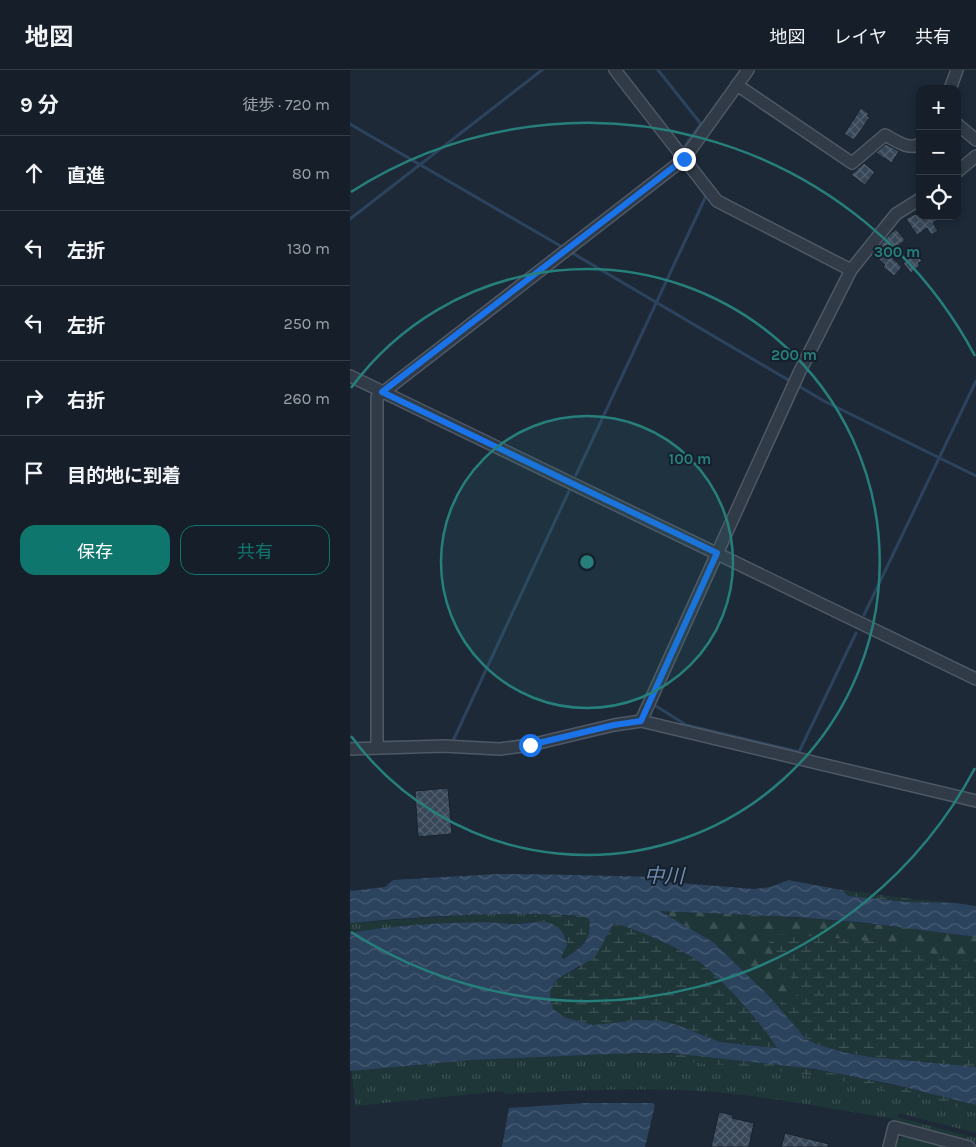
<!DOCTYPE html>
<html lang="ja">
<meta charset="utf-8">
<style>
body{margin:0;font-family:Karla,"Noto Sans JP",sans-serif;background:#232c35;color:#f1f3f6}
.controls{position:absolute;right:15px;top:15px;display:grid;overflow:hidden;border-radius:10px;box-shadow:0 2px 8px #0003}
.controls button{width:45px;height:45px;display:grid;place-items:center;padding:0;border:0;border-bottom:1px solid #353d46;background:#161f29;color:#f1f3f6;font:25px sans-serif}
.stop{position:absolute;width:15px;height:15px;margin:-11px;border:4px solid #1a73e8;border-radius:50%;background:#fff}
.stop.end{background:#1a73e8;border-color:#fff;box-shadow:0 1px 5px #0008}
.list{margin:0;padding:0;list-style:none}
h2{display:flex;justify-content:space-between;align-items:center;height:65px;margin:0;padding:0 20px;font-size:21px}
h2 small{font-size:16px;font-weight:400;color:#9ea2a8}
.list li{display:grid;grid-template-columns:32px 1fr auto;gap:15px;align-items:center;box-sizing:border-box;height:75px;padding:0 20px;border-top:1px solid #353d46}
.list b{display:block;font-size:19px;white-space:nowrap}
.list em{font-size:16px;font-style:normal;color:#9ea2a8}
.actions{display:flex;gap:10px;padding:15px 20px}
.actions a{flex:1;padding:11px 0;border:1px solid #0f766e;border-radius:15px;text-align:center;font-size:18px;color:#0f766e}
.actions .main{background:#0f766e;color:#fff}
.icon{flex:none;width:28px;height:28px;fill:none;stroke:currentColor;stroke-width:2;stroke-linecap:round;stroke-linejoin:round}
.map{position:relative;flex:none;width:626px;height:1077px;overflow:hidden}
header{display:flex;align-items:center;gap:30px;box-sizing:border-box;height:70px;padding:0 25px;background:#161f29;border-bottom:1px solid #353d46}
header strong{font-size:24px}
nav{display:flex;gap:28px;margin-inline-start:auto;font-size:18px}
main{display:flex}
aside{flex:1;background:#161f29}
.map>svg:first-child{display:block}
.grass{fill:url(#grass-tufts)}
.forest{fill:url(#forest-firs)}
.wetland{fill:url(#wetland-marsh)}
.garden{fill:#1f3638}
.water{fill:url(#water-waves);fill-rule:evenodd}
.lines{fill:none;stroke-linecap:round;stroke-linejoin:round}
.stream{stroke:#2c435e;stroke-width:3}
.building{fill:url(#building-cross-hatch);stroke:#18222e}
.minor-casing{stroke:#4e5866;stroke-width:14}
.minor{stroke:#303b47;stroke-width:11}
.route{stroke:#1a73e8;stroke-width:6}
.ring{fill:none;stroke:#267f7b;stroke-width:2.5}
.labels{text-anchor:middle;dominant-baseline:central;stroke-width:4;stroke-linejoin:round;paint-order:stroke}
.water-label{font-size:20px;font-style:italic;fill:#6f8db1;stroke:#16202c}
.centre{fill:#267f7b;stroke:#16202c;stroke-width:2.5}
.ring-label{font-size:15px;text-anchor:middle;font-weight:bold;fill:#267f7b;stroke:#16202c;stroke-width:4;stroke-linejoin:round;paint-order:stroke}
</style>
<header>
<strong>地図</strong>
<nav><a>地図</a><a>レイヤ</a><a>共有</a></nav>
</header>
<main>
<aside>
<h2>9 分<small>徒歩 · 720 m</small></h2>
<ul class="list">
<li><svg class="icon" aria-label="ahead" viewBox="0 0 24 24"><path d="M12 20V5M6 11l6-6 6 6"/></svg><div><b>直進</b></div><em>80 m</em></li>
<li><svg class="icon" aria-label="left" viewBox="0 0 24 24"><path d="M17 20v-9H6M10 6l-5 5 5 5"/></svg><div><b>左折</b></div><em>130 m</em></li>
<li><svg class="icon" aria-label="left" viewBox="0 0 24 24"><path d="M17 20v-9H6M10 6l-5 5 5 5"/></svg><div><b>左折</b></div><em>250 m</em></li>
<li><svg class="icon" aria-label="right" viewBox="0 0 24 24"><path d="M7 20v-9h11M14 6l5 5-5 5"/></svg><div><b>右折</b></div><em>260 m</em></li>
<li><svg class="icon" aria-label="arrive" viewBox="0 0 24 24"><path d="M6 21V4h12l-3 4 3 4H6"/></svg><div><b>目的地に到着</b></div></li>
</ul>
<div class="actions"><a class="main">保存</a><a>共有</a></div>
</aside>
<div class="map">
<svg width="626" height="1077" viewBox="0 0 626 1077">
<defs>
<pattern id="grass-tufts" width="24" height="20" patternUnits="userSpaceOnUse" patternTransform="scale(1.25)"><rect width="24" height="20" fill="#1f3638"/><path d="M3 7l-1-3M5 7V3M7 7l1-3M15 17l-1-3M17 17v-4M19 17l1-3" fill="none" stroke="#3d5153"/></pattern>
<pattern id="forest-firs" width="22" height="20" patternUnits="userSpaceOnUse" patternTransform="scale(1.25)"><rect width="22" height="20" fill="#1f3638"/><path d="M5 1l3.5 6h-7zM16 11l3.5 6h-7z" fill="#3d5153"/></pattern>
<pattern id="wetland-marsh" width="20" height="14" patternUnits="userSpaceOnUse" patternTransform="scale(1.25)"><rect width="20" height="14" fill="#1f3638"/><path d="M1 5h8M5 5V1M11 12h8M15 12V8" fill="none" stroke="#3d5153"/></pattern>
<pattern id="water-waves" width="16" height="10" patternUnits="userSpaceOnUse" patternTransform="scale(1.25)"><rect width="16" height="10" fill="#2c435e"/><path d="M0 5q4-4 8 0t8 0" fill="none" stroke="#485c74"/></pattern>
<pattern id="building-cross-hatch" width="8" height="8" patternUnits="userSpaceOnUse" patternTransform="scale(1.25)"><rect width="8" height="8" fill="#384758"/><path d="M0 0l8 8M0 8l8-8" fill="none" stroke="#525f6e"/></pattern>
</defs>
<rect width="100%" height="100%" fill="#1d2937"/>
<g class="grass">
<polygon points="135,844 185,844 185,851 167,854 136,852 58,857 19,860 0,863 0,853"/>
<path d="M 284,983 L 311,983 L 320,991 C 424,997 527,1013 626,1043 L 626,1063 L 549,1043 L 547,1047 L 626,1068 L 626,1073 L 550,1054 L 550,1051 L 538,1048 C 485,1039 431,1029 377,1023 C 303,1016 228,1020 154,1024 L 153,1021 L 5,1036 L 2,1000 L 121,990 Z"/>
</g>
<path class="forest" d="M 309,840 C 415,845 521,851 626,867 L 626,892 L 601,888 L 528,872 L 483,868 L 429,900 L 446,910 L 451,917 L 449,924 L 431,932 L 429,938 L 419,926 L 363,872 Z"/>
<g class="wetland">
<polygon points="492,820 562,829 619,834 556,832 498,826"/>
<path d="M 185,844 L 233,846 L 239,849 C 243,871 230,877 214,889 L 211,887 L 217,875 L 213,862 L 185,851 Z"/>
<path d="M 264,853 C 291,863 329,875 351,893 C 381,916 406,948 428,978 L 370,972 L 327,955 L 243,955 L 214,947 L 203,939 L 200,926 L 201,919 L 206,910 L 229,898 L 256,866 Z"/>
<path d="M 435,864 L 528,872 L 601,888 L 626,892 L 626,997 C 591,996 483,988 457,969 C 446,961 437,948 429,938 L 431,932 L 449,924 L 451,917 L 445,910 L 429,900 L 419,872 L 422,865 Z"/>
<path d="M 311,983 C 416,988 524,1008 626,1035 L 626,1043 C 527,1013 423,997 320,991 Z"/>
</g>
<polygon class="garden" points="554,1066 596,1077 545,1077 546,1071"/>
<g class="water">
<path d="M 148,804 C 204,804 259,806 315,807 L 318,812 L 404,819 L 421,817 L 438,810 L 492,820 L 498,826 L 556,832 L 604,833 L 626,836 L 626,867 L 517,853 L 445,847 L 310,841 L 363,872 L 419,926 L 456,969 L 466,974 L 492,982 L 520,987 L 626,997 L 626,1035 L 546,1015 L 465,999 L 321,983 L 284,983 L 121,990 L 0,1001 L 0,863 C 44,855 90,853 134,852 C 145,852 155,854 165,854 C 180,854 193,847 206,856 C 214,860 215,868 217,875 L 211,887 L 214,889 C 230,878 243,871 239,849 L 233,846 C 155,841 78,846 0,853 L 0,819 L 1,821 L 35,817 L 43,810 ZM 264,853 C 287,860 332,878 351,893 C 375,912 411,952 427,978 L 370,972 L 327,955 L 312,951 L 291,950 L 243,955 L 214,947 L 203,939 L 200,926 L 201,919 L 206,910 L 245,887 Z"/>
<polygon points="236,1033 303,1033 305,1035 295,1077 152,1077 159,1038"/>
</g>
<g class="lines">
<g class="stream">
<polyline points="308,0 351,54 335,76"/>
<polyline points="0,54 214,178"/>
<polyline points="0,149 192,0"/>
<polyline points="219,181 474,331 626,406"/>
<polyline points="226,405 356,126 350,118"/>
<polyline points="514,545 626,311"/>
<polyline points="306,636 336,655 449,682 506,563"/>
<polyline points="34,672 51,672"/>
<polyline points="0,673 20,673"/>
<polyline points="100,673 102,673 219,421"/>
</g>
</g>
<g class="building">
<polygon points="511,38 519,44 517,46 520,47 504,70 494,64"/>
<polygon points="536,74 549,81 542,93 526,83"/>
<polygon points="514,93 525,102 515,115 501,105"/>
<polygon points="570,143 570,146 594,146 583,153 588,161 581,165 577,158 567,165 556,149 565,144 566,145"/>
<polygon points="546,159 555,170 538,184 552,197 544,206 533,197 535,195 523,184 539,165"/>
<polygon points="565,183 572,191 568,193 570,195 561,203 553,193"/>
<polygon points="98,718 102,764 68,767 65,721"/>
<polygon points="369,1042 383,1045 382,1048 404,1053 399,1077 361,1077"/>
<polygon points="435,1063 479,1074 478,1077 431,1077"/>
</g>
<g class="lines">
<g class="minor-casing">
<g id="minor">
<polyline points="265,0 367,131 501,200"/>
<path d="M 387,15 L 502,93 L 535,65 C 545,70 559,81 570,74"/>
<polyline points="600,19 607,0"/>
<polyline points="607,54 626,70"/>
<polyline points="607,102 626,86"/>
<polyline points="0,306 626,609"/>
<polyline points="291,651 449,303 501,200 546,144 570,129"/>
<polyline points="27,678 27,327 334,89 398,0"/>
<polyline points="0,679 93,676 150,679 180,675 264,655 291,651 626,731"/>
<polyline points="539,1077 544,1057 619,1077"/>
</g>
</g>
<use href="#minor" class="minor"/>
</g>
<g class="lines">
<polyline class="route" points="180,675 264,655 291,651 367,483 32,322 334,89"/>
</g>
<circle cx="237" cy="492" r="146" fill="#267f7b" fill-opacity=".12"/>
<g class="ring">
<circle cx="237" cy="492" r="146"/>
<path d="M1 318A293 293 0 1 1 1 666"/>
<path d="M625 698A439 439 0 0 1 1 862M1 122A439 439 0 0 1 625 286"/>
</g>
<g class="labels">
<g class="water-label">
<text transform="translate(314 806) rotate(1)">中川</text>
</g>
</g>
<circle cx="237" cy="492" r="8" class="centre"/>
<g class="ring-label">
<text x="547" y="187">300 m</text>
<text x="444" y="290">200 m</text>
<text x="340" y="394">100 m</text>
</g>
</svg>
<div class="controls">
<button>+</button>
<button>−</button>
<button><svg class="icon" aria-label="locate" viewBox="0 0 24 24"><circle cx="12" cy="12" r="6"/><path d="M12 2v4M12 18v4M2 12h4M18 12h4"/></svg></button>
</div>
<div class="stop" style="left:180px;top:675px"></div>
<div class="stop end" style="left:334px;top:89px"></div>
</div>
</main>
